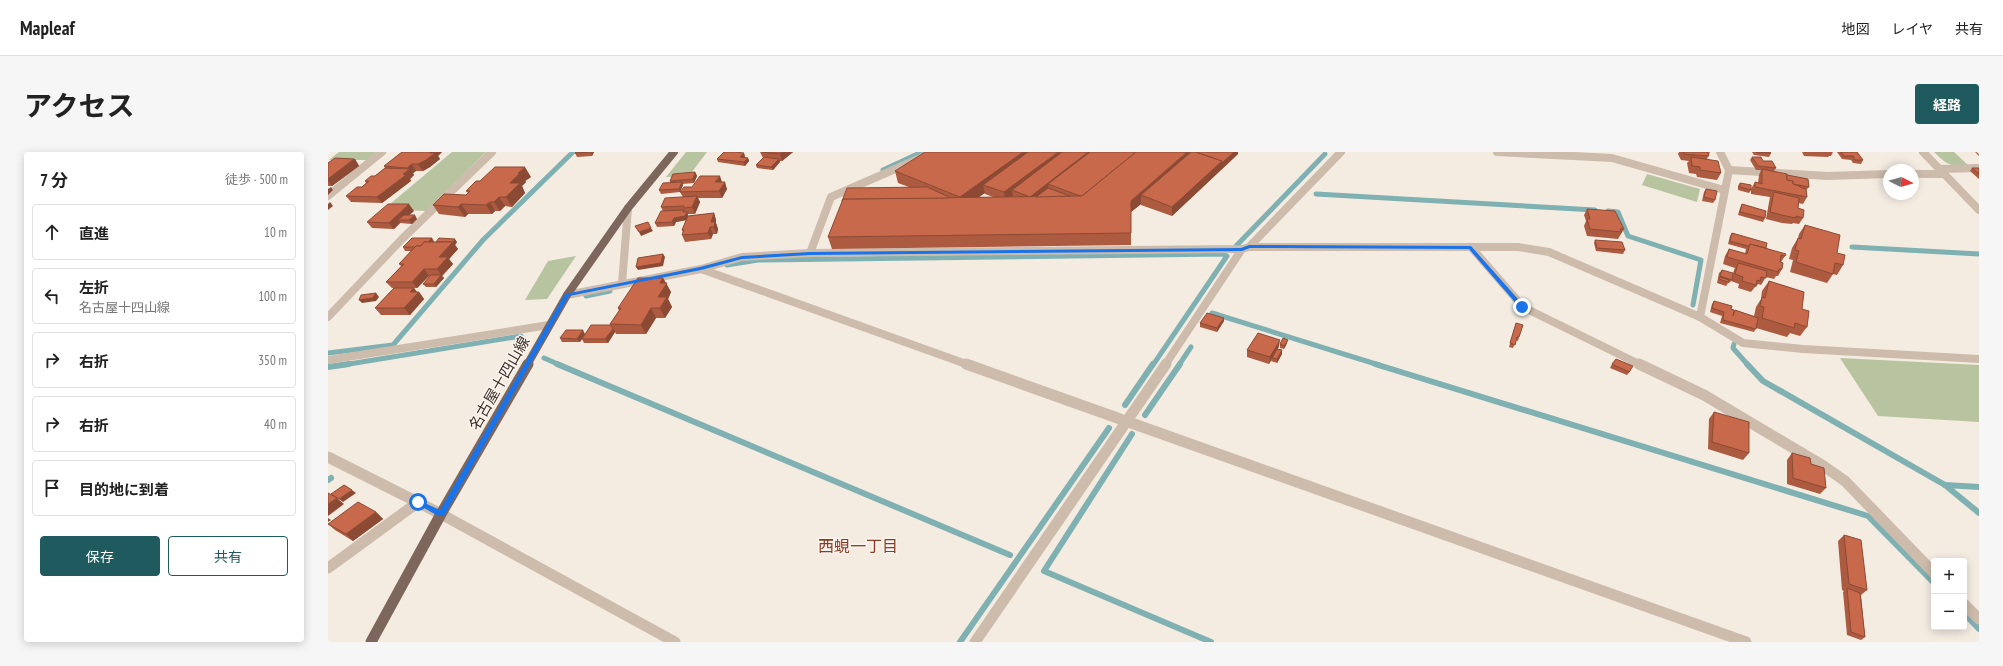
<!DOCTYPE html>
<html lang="ja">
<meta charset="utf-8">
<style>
body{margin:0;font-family:"PT Sans Narrow","Noto Sans JP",sans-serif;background:#f6f6f6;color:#222}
.controls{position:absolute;right:12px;bottom:12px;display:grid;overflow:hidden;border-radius:4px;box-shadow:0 2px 10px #0003}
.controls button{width:36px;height:36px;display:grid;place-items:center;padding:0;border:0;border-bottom:1px solid #e0e0e0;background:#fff;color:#222;font:20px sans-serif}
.compass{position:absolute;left:1555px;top:12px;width:36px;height:36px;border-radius:50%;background:#fff;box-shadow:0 2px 10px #0003;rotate:96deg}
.stop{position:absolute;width:12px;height:12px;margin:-9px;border:3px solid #1a73e8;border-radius:50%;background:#fff}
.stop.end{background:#1a73e8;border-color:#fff;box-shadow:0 1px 4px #0008}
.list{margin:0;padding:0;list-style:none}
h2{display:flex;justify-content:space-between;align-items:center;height:52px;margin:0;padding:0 16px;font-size:17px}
h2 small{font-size:13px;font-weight:400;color:#767676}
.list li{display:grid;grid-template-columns:26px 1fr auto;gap:12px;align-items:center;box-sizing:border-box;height:56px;margin:0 8px 8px;padding:0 8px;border:1px solid #e0e0e0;border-radius:4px}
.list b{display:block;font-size:15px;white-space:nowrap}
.list p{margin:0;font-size:13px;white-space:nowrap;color:#767676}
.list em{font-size:13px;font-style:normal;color:#767676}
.actions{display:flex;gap:8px;padding:12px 16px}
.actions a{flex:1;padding:9px 0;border:1px solid #1f5a5e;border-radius:4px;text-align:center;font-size:14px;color:#1f5a5e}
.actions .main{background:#1f5a5e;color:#fff}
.icon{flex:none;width:22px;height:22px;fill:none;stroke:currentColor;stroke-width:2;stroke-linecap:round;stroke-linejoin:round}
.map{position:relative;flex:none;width:1651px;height:490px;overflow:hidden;border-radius:4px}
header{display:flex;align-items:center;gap:24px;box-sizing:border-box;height:56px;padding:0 20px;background:#fff;border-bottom:1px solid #e0e0e0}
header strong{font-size:19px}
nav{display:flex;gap:22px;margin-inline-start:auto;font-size:14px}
.intro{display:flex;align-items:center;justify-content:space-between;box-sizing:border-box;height:96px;padding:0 24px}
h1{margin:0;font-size:28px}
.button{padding:10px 18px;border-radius:4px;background:#1f5a5e;color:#fff;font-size:14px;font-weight:700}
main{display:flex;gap:24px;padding:0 24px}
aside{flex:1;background:#fff;border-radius:4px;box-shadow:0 2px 10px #0003}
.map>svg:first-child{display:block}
.green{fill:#b8c4a0}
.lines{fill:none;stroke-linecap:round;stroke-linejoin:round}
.stream-far1{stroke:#7fb0b2;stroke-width:5}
.stream{stroke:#7fb0b2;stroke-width:6}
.minor-far1{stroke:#cdbbac;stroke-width:8}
.minor{stroke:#cdbbac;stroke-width:11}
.major-far1{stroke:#7d675c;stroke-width:8}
.major{stroke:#7d675c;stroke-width:11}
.wall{fill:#ac5a40;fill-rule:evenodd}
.shaded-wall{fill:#8c4a34}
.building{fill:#c8694b;stroke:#8c4a34}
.route{fill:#1a73e8}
.labels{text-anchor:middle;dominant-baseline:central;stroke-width:3;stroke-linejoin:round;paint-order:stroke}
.street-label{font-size:15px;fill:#3b302b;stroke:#fbf5ee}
.neighbourhood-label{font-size:16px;fill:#8c3b22;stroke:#fbf5ee}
</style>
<header>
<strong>Mapleaf</strong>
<nav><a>地図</a><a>レイヤ</a><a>共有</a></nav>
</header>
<div class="intro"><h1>アクセス</h1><a class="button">経路</a></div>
<main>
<aside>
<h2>7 分<small>徒歩 · 500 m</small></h2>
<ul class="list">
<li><svg class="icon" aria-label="ahead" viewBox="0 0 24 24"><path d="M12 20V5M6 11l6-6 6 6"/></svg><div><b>直進</b></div><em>10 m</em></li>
<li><svg class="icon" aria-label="left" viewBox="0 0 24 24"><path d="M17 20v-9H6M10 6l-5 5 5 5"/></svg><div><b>左折</b><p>名古屋十四山線</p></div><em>100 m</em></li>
<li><svg class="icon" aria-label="right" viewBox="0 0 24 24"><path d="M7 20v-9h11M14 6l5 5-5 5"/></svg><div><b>右折</b></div><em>350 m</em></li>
<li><svg class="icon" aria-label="right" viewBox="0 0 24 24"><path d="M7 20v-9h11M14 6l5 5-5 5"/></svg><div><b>右折</b></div><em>40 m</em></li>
<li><svg class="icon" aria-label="arrive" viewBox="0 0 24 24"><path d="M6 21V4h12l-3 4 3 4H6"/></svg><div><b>目的地に到着</b></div></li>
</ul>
<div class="actions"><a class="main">保存</a><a>共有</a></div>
</aside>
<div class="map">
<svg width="1651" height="490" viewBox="0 0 1651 490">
<rect width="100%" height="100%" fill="#f4ebe1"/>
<g class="green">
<polygon points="11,0 48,0 40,8 1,8"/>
<polygon points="124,0 158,0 98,59 56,57"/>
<polygon points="358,0 379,0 361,24 338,25"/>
<path d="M 1606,0 L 1626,0 L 1641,14 C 1623,15 1619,13 1606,0 Z"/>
<polygon points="1319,22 1372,37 1369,50 1314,33"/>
<polygon points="248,104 219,147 197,148 220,109"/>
<polygon points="1512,206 1651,213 1651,270 1550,264"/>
</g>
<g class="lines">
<g class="stream-far1">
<polyline points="555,18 594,0"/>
<polyline points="988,42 1267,58"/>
<polyline points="1280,59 1290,60 1300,84 1373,108 1365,153"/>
<polyline points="908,94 997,2"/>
<polyline points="1524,95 1651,102"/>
<polyline points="399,113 430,108 894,102 899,104 825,213"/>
<polyline points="258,144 282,139"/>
<polyline points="884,161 1051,213"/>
<polyline points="1406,192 1405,196 1420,213"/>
<polyline points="0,201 65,193 155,88 245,0"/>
<polyline points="216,206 232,213"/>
<polyline points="15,213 193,184"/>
<polyline points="851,213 863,195"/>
</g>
<g class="stream">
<polyline points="229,212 682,403"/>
<polyline points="1047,212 1540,364 1606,431"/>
<polyline points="1419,212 1435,229 1617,333 1651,361"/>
<polyline points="0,215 21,212"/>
<polyline points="797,253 825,212"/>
<polyline points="817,263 852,212"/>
<polyline points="804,282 716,419 883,490"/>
<polyline points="0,328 3,326"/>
<polyline points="1617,333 1651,335"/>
<polyline points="1636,461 1651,477"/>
<polyline points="632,490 781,276"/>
</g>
<g class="minor-far1">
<polyline points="1169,0 1284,6 1396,38"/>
<polyline points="1392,0 1401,18 1372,165 1415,191 1475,197 1651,207"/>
<polyline points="1595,0 1651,58"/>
<polyline points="1612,17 1651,16"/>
<polyline points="1401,18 1499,24 1561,22"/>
<polyline points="1585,22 1617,22"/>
<polyline points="0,44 54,0"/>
<polyline points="921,95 1013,0"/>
<polyline points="1143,95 1195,155 1313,213"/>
<polyline points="482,101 503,45 606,0"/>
<polyline points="373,117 641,213"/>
<polyline points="294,132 300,56"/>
<polyline points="239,143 373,117 414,105 482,101 914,97 921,95 1190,95 1221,100 1372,165"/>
<polyline points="0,165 74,87 164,0"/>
<polyline points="0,208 221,173"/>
<polyline points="837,213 914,97"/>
</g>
<g class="minor">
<polyline points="638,212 1418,490"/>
<polyline points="1311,212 1376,243 1494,313 1517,329 1606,421"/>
<polyline points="0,305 113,362 347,490"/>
<polyline points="0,416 89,351"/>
<polyline points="1636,452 1651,467"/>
<polyline points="647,490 838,212"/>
</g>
<polyline class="major-far1" points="199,213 239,143 300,56 346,0"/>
<polyline class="major" points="43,490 113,362 200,212"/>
</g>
<g class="wall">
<polygon points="74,0 114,0 110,4 112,7 102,15 95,19 88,19 85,21 86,23 82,27 83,29 54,51 23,50 18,44 34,35 38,31 37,29 47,24 57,16 56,14"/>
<polygon points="266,0 264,4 249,5 247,1"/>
<polygon points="432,0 465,0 454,9 452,9 452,10 445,18 429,16 428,13 435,6"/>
<polygon points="1351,0 1382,0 1379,7 1393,21 1389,28 1369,25 1368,22 1361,21 1359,11 1361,9 1353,8 1350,2"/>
<polygon points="1424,0 1442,0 1443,1 1441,5 1426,3"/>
<polygon points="1474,0 1505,0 1503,4 1501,4 1500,5 1476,4"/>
<polygon points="1509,0 1529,0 1535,8 1533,12 1525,11 1523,8 1514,7"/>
<polygon points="1647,0 1651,0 1651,4"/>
<polygon points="416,1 417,5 416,5 420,6 421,9 417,14 390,10 389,7"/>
<path d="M 910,2 L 844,64 L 813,53 L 813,52 L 803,60 L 803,93 L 504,97 L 500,85 L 514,50 L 514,49 L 581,35 L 570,31 L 567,19 ZM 657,41 L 657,42 L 665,45 L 650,45 Z"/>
<polygon points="1424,5 1435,9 1448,16 1446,19 1459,23 1481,35 1478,38 1479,45 1475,52 1470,51 1470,56 1475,66 1471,72 1465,71 1464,72 1454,71 1438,67 1442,45 1423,42 1423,37 1427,30 1430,31 1431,23 1433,18 1428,18 1422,8"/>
<polygon points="22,7 27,7 31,14 4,34 0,34 0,11"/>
<polygon points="1644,16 1651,16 1651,27 1642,19"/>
<polygon points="367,20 369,24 366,31 354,32 355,33 352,40 333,42 331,38 342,31 342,29"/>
<polygon points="203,25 197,29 198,30 194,34 197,41 184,55 177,54 172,59 167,59 164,62 140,62 137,65 111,62 105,53 138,43 140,41 138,39 152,29"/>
<polygon points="394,30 399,37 394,46 370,46 372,50 367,62 360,62 360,64 386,61 388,68 388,71 390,77 389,82 385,82 383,87 357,90 354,83 355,81 354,78 358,68 348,70 346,74 329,75 327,71 335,59 333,55 355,45 352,40 364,35"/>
<polygon points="1412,31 1423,38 1421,41 1410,38 1410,34"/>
<polygon points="1378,37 1387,48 1385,51 1374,49 1376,40"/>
<polygon points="1414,52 1437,66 1435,70 1410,63 1412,56"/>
<polygon points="1259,57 1296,77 1290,87 1259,84 1256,74 1258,69 1256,63"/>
<polygon points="86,59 81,63 89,67 84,72 72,71 66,77 44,76 39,70"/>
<polygon points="1477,73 1509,101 1515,113 1509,123 1505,122 1499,131 1462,120 1465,108 1461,107 1464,96 1470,86 1471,82"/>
<polygon points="1404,81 1457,104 1453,110 1454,117 1450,124 1448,124 1446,127 1438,125 1433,133 1430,132 1428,135 1427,135 1423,140 1410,136 1411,132 1403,129 1406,118 1407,116 1395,112 1397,104 1401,97 1417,102 1418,97 1400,92 1402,84"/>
<polygon points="104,86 106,90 129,90 127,93 130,97 121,107 125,112 114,124 116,126 108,135 98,135 95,132 102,124 101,124 89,136 86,136 89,140 91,140 96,147 82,163 53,163 47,156 66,136 64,136 58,130 73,114 71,112 83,99 77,99 75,95"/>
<polygon points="1267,88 1297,98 1295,102 1268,99 1266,91"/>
<polygon points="1394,118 1404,128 1401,131 1400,131 1398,134 1389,131 1391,121"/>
<polygon points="335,126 343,140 340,147 344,155 337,166 328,166 318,182 288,182 287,180 280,191 256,191 254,187 283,173 282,172 291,159 290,156"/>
<polygon points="1441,129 1474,157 1479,175 1472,184 1462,181 1459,185 1428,176 1426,180 1392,171 1394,164 1382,160 1384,152 1386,149 1403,157 1405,161 1407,158 1429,165 1426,164 1428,155 1433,147 1434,139"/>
<polygon points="896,169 889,180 872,175 872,171"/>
<polygon points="1188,171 1191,185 1190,189 1188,188 1185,196 1181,195"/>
<polygon points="257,182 252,190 234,190 232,186"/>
<polygon points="959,191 956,197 952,196 952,192"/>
<polygon points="951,194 950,197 954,198 954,202 949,211 943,209 944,207 941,212 919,205 919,198"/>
<polygon points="1284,212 1303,218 1299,223 1282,216"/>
<polygon points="1386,260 1421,301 1415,308 1380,297 1381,267"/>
<polygon points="1464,301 1483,312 1498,336 1492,342 1459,332 1459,308"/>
<polygon points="48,360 55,367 25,389 7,378 0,372"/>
<polygon points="1516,383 1539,438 1533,443 1537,485 1533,488 1519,483 1515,440 1516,439 1514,438 1510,389"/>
</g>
<g class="shaded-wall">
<polygon points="102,0 114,0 110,4 112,7 102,15 95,19 90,12"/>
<polygon points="263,0 266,0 264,4"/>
<polygon points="455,0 465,0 454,9 452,2"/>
<polygon points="695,0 713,0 655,33 657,41 634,57 632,45"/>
<polygon points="730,0 743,0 684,38 685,44 677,50 676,40"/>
<polygon points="760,0 770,0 720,32 721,40 710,49 702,45"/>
<polygon points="859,0 868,0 813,43 813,52 803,60 803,93 803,49"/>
<polygon points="906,0 910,0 910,2 844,64 844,55 894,9"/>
<polygon points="416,1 417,5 413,8 412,5"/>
<polygon points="420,6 421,9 417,14 416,10"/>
<polygon points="27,7 31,14 4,34 0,29 0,27"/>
<polygon points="451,7 452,10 445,18 443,15"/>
<polygon points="84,12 88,19 85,21 86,23 82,27 83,29 54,51 49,45 81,18 79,16"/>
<polygon points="197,15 203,25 197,29 198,30 194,34 197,41 184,55 178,45 182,31 190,21"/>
<polygon points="367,20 369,24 366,31 365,27"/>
<polygon points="392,24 394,30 387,30"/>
<polygon points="354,30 355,33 352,40 351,37"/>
<polygon points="397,30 399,37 394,46 391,39"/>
<polygon points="3,35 5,38 0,43 0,37"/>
<polygon points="369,44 372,50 367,62 364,55"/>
<polygon points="171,45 177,54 172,59 166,50"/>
<polygon points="2,50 5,54 0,58 0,52"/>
<polygon points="162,50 167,59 164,62 158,53"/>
<polygon points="81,52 86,59 76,68 70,68 72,71 66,77 61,71"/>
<polygon points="133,52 140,62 137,65 130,55"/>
<polygon points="359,60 360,63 359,68 348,70 346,74 344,70 346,66"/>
<polygon points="386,61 388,68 388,71 390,77 389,82 383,70"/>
<polygon points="87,63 89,67 84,72 81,68"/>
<polygon points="382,75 385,82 383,87 380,81"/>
<polygon points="323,76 325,79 313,84 311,80"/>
<polygon points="104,86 106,90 98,99 95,95"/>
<polygon points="127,87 129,90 127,93 130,97 121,107 125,112 114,124 109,117 111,105"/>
<polygon points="335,102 337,105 335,114 310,118 308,115"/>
<polygon points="96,117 101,124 89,136 84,130"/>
<polygon points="113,123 116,126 108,135 106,132"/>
<polygon points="335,126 343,140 340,147 344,155 337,166 332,156 330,145 332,131"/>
<polygon points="86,136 90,142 91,140 96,147 82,163 76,156 82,140"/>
<polygon points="48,141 51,145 48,149 34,151 31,148"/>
<polygon points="323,156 328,166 318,182 313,173"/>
<polygon points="896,166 896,169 889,180 889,176"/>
<polygon points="285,177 287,180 280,191 277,187"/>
<polygon points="255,178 257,182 252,190 249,187"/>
<polygon points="952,188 951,194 944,206 941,212 942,205"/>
<polygon points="960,188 959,191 956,197 956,194"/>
<polygon points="954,198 954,202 949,211 949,207"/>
<polygon points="24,338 28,341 15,350 11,347"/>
<polygon points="9,346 16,352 0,364 0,352"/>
<polygon points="48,360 55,367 25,389 18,382"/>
<polygon points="0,366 3,368 0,370"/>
</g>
<g class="building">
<polygon points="74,0 102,0 102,1 107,1 98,8 90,12 84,12 79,16 56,14"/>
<polygon points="248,0 263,0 247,1"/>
<polygon points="396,0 407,0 416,1 412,5 420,6 416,10 389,7"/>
<polygon points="434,0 455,0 452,2"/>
<polygon points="597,0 695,0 632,45 567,19"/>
<polygon points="700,0 730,0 676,40 655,33"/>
<polygon points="734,0 760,0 702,45 684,38"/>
<polygon points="762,0 808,0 754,44 752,44 720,32"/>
<polygon points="808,0 859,0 803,49 803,81 500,85 515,47 754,44"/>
<polygon points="863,0 868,0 894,9 844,55 813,43"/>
<polygon points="868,0 906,0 894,11 894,9"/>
<polygon points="1355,0 1379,0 1381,4 1356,2"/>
<polygon points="1428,0 1442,0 1443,1"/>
<polygon points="1513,0 1529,0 1535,8 1527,8 1525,4 1516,4"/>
<polygon points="436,5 451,7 443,15 428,13"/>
<polygon points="1363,5 1390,9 1393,21 1372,18 1372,15 1364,14"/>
<polygon points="1424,5 1433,5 1435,9 1444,9 1448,16 1430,14"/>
<polygon points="7,6 26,7 0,27 0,11"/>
<polygon points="167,15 197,15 190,21 192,21 182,31 192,31 178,45 171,45 166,50 162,50 158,53 133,52 130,55 105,53 116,42 138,43 142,39 138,39 148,29 152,29"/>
<polygon points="57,16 82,17 75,22 78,23 49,45 18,44 29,35 34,35 41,29 37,29 43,24 47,24"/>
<polygon points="1644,16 1651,16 1651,22"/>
<polygon points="1434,17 1459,22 1459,28 1465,29 1465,32 1471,34 1472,35 1478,37 1479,45 1427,35 1427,30 1434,32"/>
<polygon points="367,20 365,27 342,29 345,22"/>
<polygon points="1459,23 1480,27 1481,35 1465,32 1465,29 1459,28"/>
<polygon points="372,24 392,24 387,30 397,30 391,39 352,40 356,35 364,35"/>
<polygon points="354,30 351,37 331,38 335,31"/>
<polygon points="1412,31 1423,33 1423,38 1412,35"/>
<polygon points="599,35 621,45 621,46 515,47 514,49 519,36"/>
<polygon points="720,36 742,44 708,45"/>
<polygon points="1378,37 1389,39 1387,48 1376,45"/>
<polygon points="1446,40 1471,46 1470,56 1476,58 1475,66 1468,64 1468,66 1458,64 1442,60"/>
<polygon points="369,44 364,55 356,56 356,54 333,55 337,46"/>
<polygon points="60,52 81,52 61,71 39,70"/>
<polygon points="1414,52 1438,59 1437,66 1412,60"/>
<polygon points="1259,57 1287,59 1296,77 1292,77 1294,80 1262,77 1259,67 1262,67"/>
<polygon points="356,58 355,60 359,60 357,64 346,66 344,70 327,71 333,59"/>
<polygon points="386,61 383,70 387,70 386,75 382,75 380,81 354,83 356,78 354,78 360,64"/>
<polygon points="76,63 87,63 81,68 70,68"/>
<polygon points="320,70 323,76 311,80 307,74"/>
<polygon points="1477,73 1512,83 1509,101 1517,103 1515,113 1507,111 1505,122 1468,110 1471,99 1467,98 1470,86 1473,87"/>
<polygon points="1404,81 1439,91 1438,96 1422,92 1420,94 1402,89"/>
<polygon points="84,86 104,86 100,90 96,90 93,94 88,94 87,95 75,95"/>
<polygon points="111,86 127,87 123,90 108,90"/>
<polygon points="1267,88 1294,90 1297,98 1269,96"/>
<polygon points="96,90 125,90 111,105 120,105 109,117 96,117 84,130 58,130 76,112 71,112 88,94 93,94"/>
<polygon points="1422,92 1458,102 1457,104 1453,103 1452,110 1455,111 1454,117 1451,117 1450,120 1399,105 1401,97 1419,102"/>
<polygon points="335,102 333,111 308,115 310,106"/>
<polygon points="1410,111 1439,119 1438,126 1433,125 1432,129 1429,128 1428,133 1414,129 1415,125 1407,122"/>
<polygon points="1394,118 1405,121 1404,128 1392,124"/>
<polygon points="103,123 113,123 106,132 95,132"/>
<polygon points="1392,125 1401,128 1400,130 1391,127"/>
<polygon points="310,126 335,126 332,131 339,131 330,145 339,145 332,156 323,156 313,173 282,172 293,156 290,156"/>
<polygon points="1441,129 1476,140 1474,157 1481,159 1479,175 1467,171 1466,176 1434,166 1436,155 1432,154 1434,145 1437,146"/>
<polygon points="66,136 86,136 82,140 91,140 76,156 47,156"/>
<polygon points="48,141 45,146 31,148 33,143"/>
<polygon points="1386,149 1404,154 1403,157 1406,158 1405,164 1407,158 1430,166 1428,177 1395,168 1396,160 1384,156"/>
<polygon points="879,161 896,166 889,176 872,171"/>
<polygon points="1188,171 1195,173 1191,185 1189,185 1187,193 1182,191"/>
<polygon points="263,173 283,173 285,177 277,187 254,187"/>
<polygon points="238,178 255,178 249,187 232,186"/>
<polygon points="930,181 952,188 942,205 919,198"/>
<polygon points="955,186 960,188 956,194 952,192"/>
<polygon points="949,197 954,198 949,207 944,206"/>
<polygon points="1288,207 1305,214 1301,220 1284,212"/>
<polygon points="1386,260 1421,270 1421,301 1384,290"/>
<polygon points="1464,301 1482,306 1483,312 1496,316 1498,336 1465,326"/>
<polygon points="16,333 24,338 11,347 3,342"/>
<polygon points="0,341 9,346 0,352"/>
<polygon points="30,350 48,360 18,382 0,372"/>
<polygon points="1516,383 1533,388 1539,438 1521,432"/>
<polygon points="1519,436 1532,441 1537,485 1523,480"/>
</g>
<polygon class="route" points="921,93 1143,94 1197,155 1192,156 1141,97 922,96 914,99 482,103 414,107 373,118 241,144 116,364 110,364 86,350 90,348 112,358 237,142 372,115 414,104 482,100 913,96"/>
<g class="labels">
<g class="street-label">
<text transform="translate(171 231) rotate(-60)">名古屋十四山線</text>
</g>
<g class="neighbourhood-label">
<text x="530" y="394">西蜆一丁目</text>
</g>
</g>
</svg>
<div class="controls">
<button>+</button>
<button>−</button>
</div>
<svg class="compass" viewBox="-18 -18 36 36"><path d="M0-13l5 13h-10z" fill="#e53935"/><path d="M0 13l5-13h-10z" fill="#767676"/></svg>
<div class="stop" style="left:90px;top:350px"></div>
<div class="stop end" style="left:1194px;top:155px"></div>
</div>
</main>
